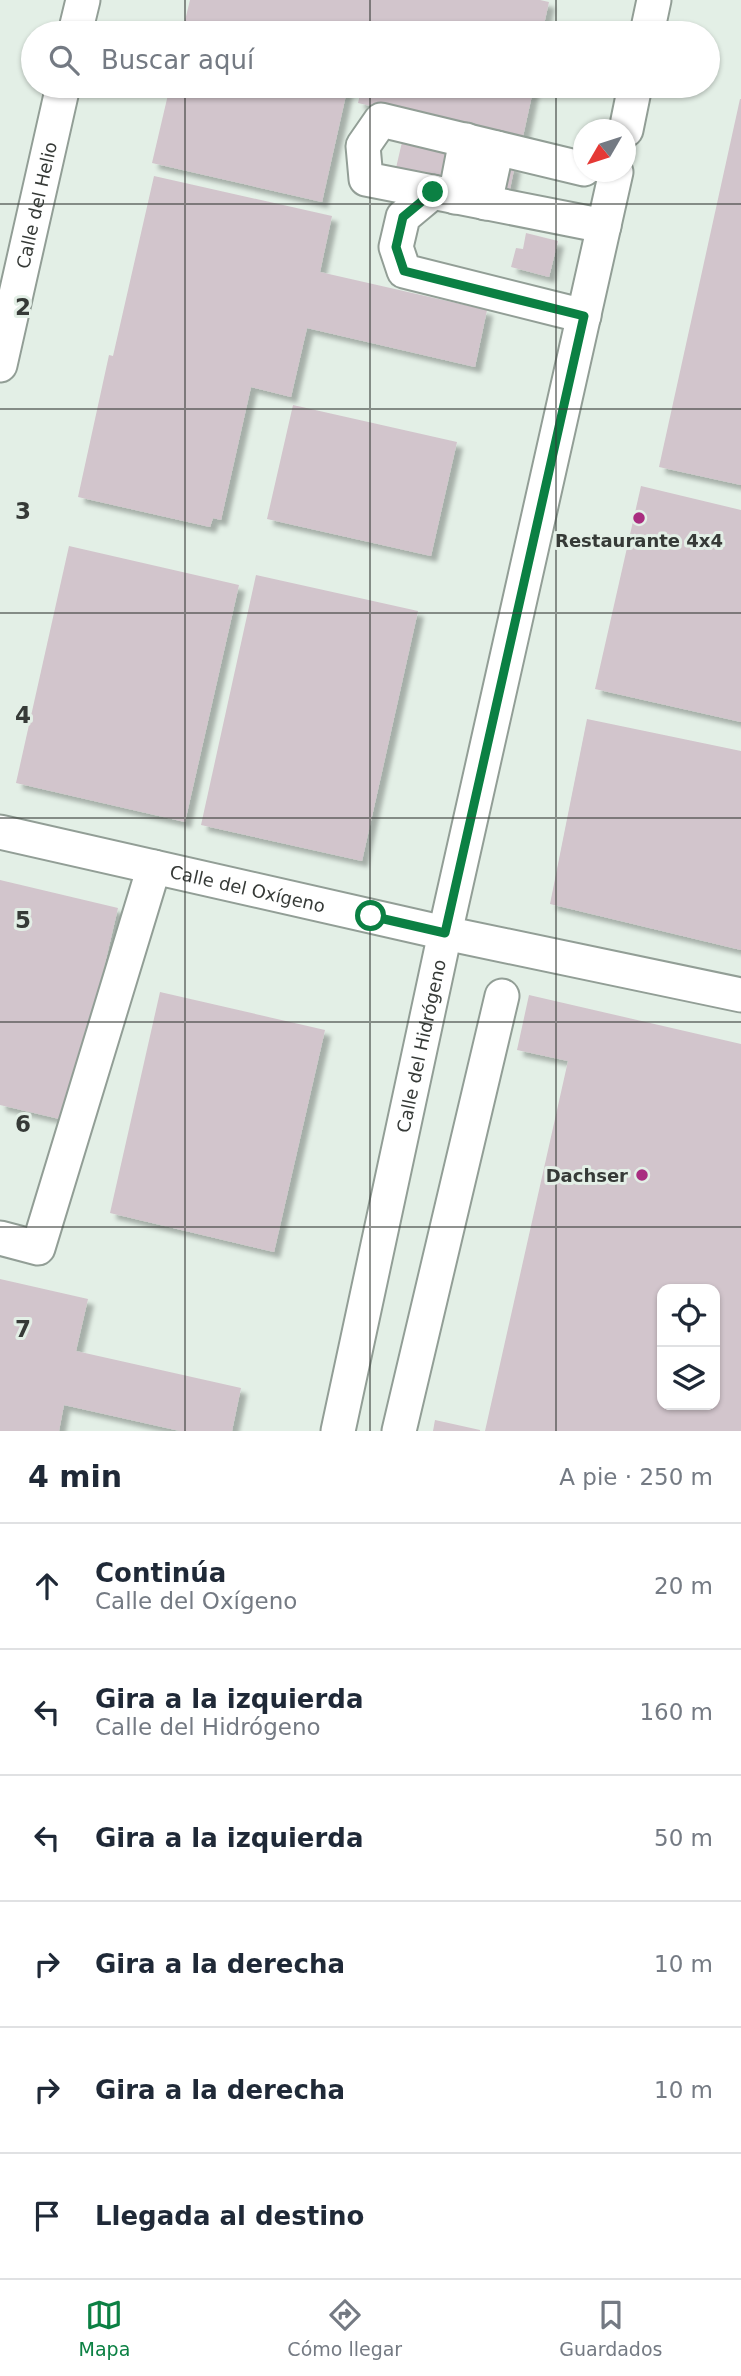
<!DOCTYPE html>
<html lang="es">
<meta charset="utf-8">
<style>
body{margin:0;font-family:"DejaVu Sans",sans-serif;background:#f6f6f7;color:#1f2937}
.controls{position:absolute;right:21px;bottom:21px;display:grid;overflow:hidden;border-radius:14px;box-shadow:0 2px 5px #0004}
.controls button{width:63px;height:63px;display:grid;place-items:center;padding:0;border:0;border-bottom:2px solid #e0e1e3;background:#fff;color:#1f2937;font:35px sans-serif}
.compass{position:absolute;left:573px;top:119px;width:63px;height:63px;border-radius:50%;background:#fff;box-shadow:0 2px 5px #0004;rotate:231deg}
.stop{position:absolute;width:21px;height:21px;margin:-16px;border:5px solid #0b8043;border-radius:50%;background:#fff}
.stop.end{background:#0b8043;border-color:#fff;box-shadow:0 2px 7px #0008}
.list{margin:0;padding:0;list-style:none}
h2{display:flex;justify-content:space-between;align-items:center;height:91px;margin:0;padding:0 28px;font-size:30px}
h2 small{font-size:23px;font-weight:400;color:#747a83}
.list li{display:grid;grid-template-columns:46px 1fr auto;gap:21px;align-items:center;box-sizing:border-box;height:126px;padding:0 28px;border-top:2px solid #e0e1e3}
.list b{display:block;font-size:26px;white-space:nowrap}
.list p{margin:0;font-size:23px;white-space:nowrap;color:#747a83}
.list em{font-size:23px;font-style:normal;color:#747a83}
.icon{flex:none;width:38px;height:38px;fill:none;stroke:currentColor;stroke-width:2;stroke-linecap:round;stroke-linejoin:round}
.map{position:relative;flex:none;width:741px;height:1431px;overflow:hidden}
.search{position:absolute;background:#fff;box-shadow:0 2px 5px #0004;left:21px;right:21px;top:21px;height:77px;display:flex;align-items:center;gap:18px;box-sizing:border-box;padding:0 24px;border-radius:38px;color:#747a83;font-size:26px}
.sheet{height:847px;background:#fff}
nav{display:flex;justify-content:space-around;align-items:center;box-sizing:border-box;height:98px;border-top:2px solid #e0e1e3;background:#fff;font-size:19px;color:#747a83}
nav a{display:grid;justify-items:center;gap:4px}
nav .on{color:#0b8043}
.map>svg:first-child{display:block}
.building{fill:#d2c5cc;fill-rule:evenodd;filter:url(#shadow)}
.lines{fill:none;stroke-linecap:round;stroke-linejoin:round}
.minor-casing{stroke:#929e96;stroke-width:37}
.minor{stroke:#fff;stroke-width:33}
.route{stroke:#0b8043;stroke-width:9}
.grid{fill:none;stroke:#363a37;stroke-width:2;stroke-opacity:0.55}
.poi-dot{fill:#a92e80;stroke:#e3efe6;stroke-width:2.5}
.labels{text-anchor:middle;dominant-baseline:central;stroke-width:6;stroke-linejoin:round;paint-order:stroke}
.street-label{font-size:18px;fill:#363a37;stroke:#e3efe6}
.poi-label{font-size:18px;font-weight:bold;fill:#363a37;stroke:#e3efe6}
.grid-label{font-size:23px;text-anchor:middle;font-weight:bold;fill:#363a37;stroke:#e3efe6;stroke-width:6;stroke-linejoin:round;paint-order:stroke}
</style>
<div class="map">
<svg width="741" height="1431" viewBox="0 0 741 1431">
<defs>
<filter id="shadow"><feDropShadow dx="6" dy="6" stdDeviation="2" flood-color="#0004"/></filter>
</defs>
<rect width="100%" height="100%" fill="#e3efe6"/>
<g class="building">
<polygon points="190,0 540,0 549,2 542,33 182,33"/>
<polygon points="170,86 348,86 322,202 152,163"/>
<polygon points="362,86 534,86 522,141 358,103"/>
<polygon points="740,99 741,99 741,485 659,467"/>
<polygon points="402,142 450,154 515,165 509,194 396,168"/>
<polygon points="154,176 332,216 320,272 487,310 475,367 307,328 291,397 251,387 221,520 213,518 210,527 78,497 109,355 113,356"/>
<polygon points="526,233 558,241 549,277 511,267 516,248 523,249"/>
<polygon points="293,405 457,442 431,556 267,519"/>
<polygon points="641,486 741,510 741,722 595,689"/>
<polygon points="69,546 239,585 185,822 16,783"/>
<polygon points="256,575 418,611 362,861 201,825"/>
<polygon points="587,719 741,751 741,950 550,904"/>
<polygon points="0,880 118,908 68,1121 0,1105"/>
<polygon points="160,992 325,1030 274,1252 110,1213"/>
<path d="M 529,995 L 741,1044 L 741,1431 L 485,1431 L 568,1061 L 517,1050 ZM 662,1289 L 715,1289 L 715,1405 L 662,1405 Z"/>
<polygon points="0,1279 88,1299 76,1351 241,1388 232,1431 180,1431 64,1405 59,1431 0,1431"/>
<polygon points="435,1420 480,1430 480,1431 433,1431"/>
</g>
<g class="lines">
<g class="minor-casing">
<g id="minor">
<polyline points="75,33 83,0"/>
<polyline points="647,33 654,0"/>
<polyline points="626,130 635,86"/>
<polyline points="584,169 381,120 363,146 366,179 604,226"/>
<polyline points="433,192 403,217 396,247 404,271 584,316"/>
<polyline points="455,197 466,140"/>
<polyline points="485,203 497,148"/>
<path id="s1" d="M 0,365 L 63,86"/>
<path id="s2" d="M 0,832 L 445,933 L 741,995"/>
<polyline points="0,1238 38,1248 154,867"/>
<path id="s3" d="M 338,1431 L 445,933 L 616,172"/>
<polyline points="399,1431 502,996"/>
</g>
</g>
<use href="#minor" class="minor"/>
</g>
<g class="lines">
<polyline class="route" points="371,916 445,933 584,316 404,271 396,247 403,217 433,192"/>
</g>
<path class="grid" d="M 185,0 L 185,33M 370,0 L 370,33M 556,0 L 556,33M 185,86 L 185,1431M 370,86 L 370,1431M 556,86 L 556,1431M 0,204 L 741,204M 0,409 L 741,409M 0,613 L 741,613M 0,818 L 741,818M 0,1022 L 741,1022M 0,1227 L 741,1227"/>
<g class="poi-dot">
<circle cx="639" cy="518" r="7"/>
<circle cx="642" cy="1175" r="7"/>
</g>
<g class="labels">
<g class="street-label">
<text stroke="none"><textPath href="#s1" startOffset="164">Calle del Helio</textPath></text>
<text stroke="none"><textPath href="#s2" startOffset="254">Calle del Oxígeno</textPath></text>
<text stroke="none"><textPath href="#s3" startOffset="394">Calle del Hidrógeno</textPath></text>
</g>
<g class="poi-label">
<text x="639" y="540">Restaurante 4x4</text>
<text x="628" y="1175" text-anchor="end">Dachser</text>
</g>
</g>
<g class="grid-label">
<text x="23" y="315">2</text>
<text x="23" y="519">3</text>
<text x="23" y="723">4</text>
<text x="23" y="928">5</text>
<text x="23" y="1132">6</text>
<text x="23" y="1337">7</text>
</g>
</svg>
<div class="controls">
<button><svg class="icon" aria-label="locate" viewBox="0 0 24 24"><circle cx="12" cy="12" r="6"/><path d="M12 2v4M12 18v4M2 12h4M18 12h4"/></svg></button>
<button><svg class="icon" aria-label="layers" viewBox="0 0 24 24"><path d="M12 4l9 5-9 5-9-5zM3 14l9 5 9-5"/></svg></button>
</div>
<svg class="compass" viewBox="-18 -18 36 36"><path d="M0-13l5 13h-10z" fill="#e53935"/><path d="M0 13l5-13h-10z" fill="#747a83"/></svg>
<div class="stop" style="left:371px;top:916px"></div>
<div class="stop end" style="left:433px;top:192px"></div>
<div class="search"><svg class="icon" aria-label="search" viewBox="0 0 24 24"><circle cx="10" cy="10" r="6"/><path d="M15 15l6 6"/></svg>Buscar aquí</div>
</div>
<section class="sheet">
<h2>4 min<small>A pie · 250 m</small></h2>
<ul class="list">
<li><svg class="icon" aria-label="ahead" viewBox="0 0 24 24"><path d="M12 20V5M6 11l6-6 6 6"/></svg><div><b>Continúa</b><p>Calle del Oxígeno</p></div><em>20 m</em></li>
<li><svg class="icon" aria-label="left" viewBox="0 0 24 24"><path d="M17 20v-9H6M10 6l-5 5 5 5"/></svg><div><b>Gira a la izquierda</b><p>Calle del Hidrógeno</p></div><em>160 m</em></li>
<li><svg class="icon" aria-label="left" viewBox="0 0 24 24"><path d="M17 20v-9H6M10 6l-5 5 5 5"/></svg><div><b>Gira a la izquierda</b></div><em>50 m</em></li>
<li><svg class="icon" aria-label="right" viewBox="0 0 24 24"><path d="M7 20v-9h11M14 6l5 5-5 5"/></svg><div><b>Gira a la derecha</b></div><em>10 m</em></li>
<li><svg class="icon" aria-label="right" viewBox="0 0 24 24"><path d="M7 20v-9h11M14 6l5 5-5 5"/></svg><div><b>Gira a la derecha</b></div><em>10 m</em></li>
<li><svg class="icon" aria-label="arrive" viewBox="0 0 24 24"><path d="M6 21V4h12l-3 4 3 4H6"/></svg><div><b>Llegada al destino</b></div></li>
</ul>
</section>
<nav>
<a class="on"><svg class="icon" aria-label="map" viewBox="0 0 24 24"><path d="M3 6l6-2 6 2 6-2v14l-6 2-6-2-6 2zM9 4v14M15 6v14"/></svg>Mapa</a>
<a><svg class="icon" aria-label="directions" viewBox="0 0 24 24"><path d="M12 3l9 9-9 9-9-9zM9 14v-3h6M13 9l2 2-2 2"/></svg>Cómo llegar</a>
<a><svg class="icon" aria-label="saved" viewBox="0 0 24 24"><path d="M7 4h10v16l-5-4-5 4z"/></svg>Guardados</a>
</nav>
